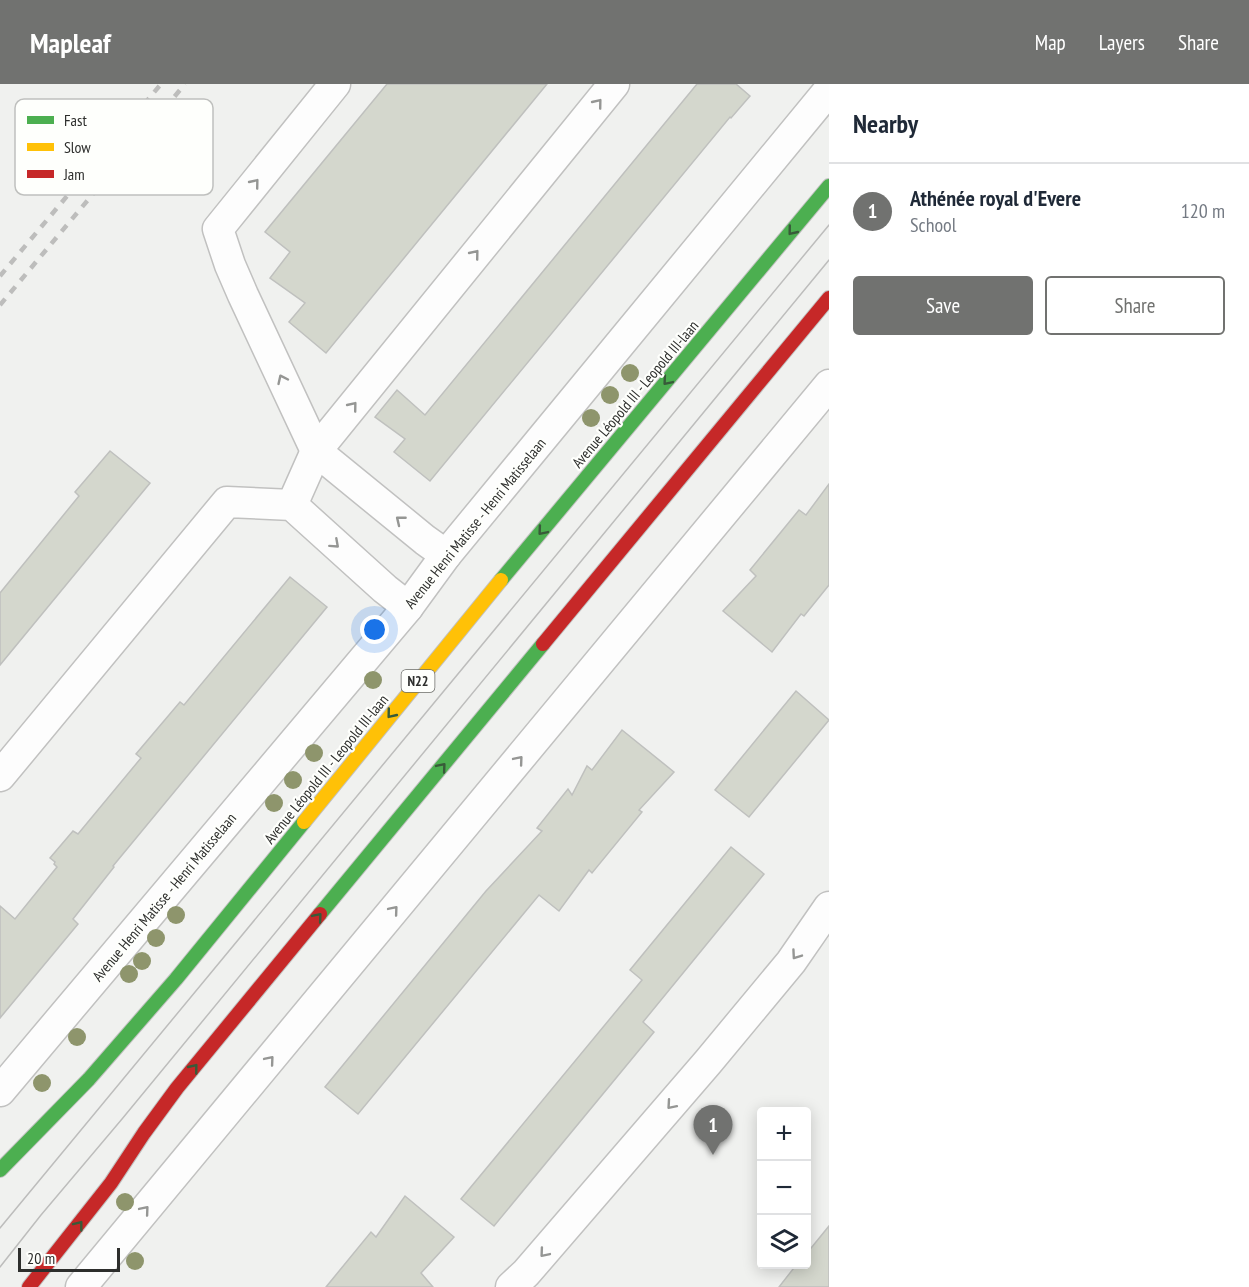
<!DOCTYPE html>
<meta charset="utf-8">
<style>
body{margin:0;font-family:"PT Sans Narrow",sans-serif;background:#f6f6f7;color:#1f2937}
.controls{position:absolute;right:18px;bottom:18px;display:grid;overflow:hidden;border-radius:6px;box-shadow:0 3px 15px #0003}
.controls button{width:54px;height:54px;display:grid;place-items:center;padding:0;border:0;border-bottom:2px solid #e0e1e3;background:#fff;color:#1f2937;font:30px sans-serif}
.scale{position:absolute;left:18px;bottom:15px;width:102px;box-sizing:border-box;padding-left:6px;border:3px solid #2d2e2c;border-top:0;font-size:16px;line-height:21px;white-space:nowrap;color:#2d2e2c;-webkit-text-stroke:4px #fefffc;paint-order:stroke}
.you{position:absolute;left:375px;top:546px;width:21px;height:21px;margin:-15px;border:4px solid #fff;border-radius:50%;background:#1a73e8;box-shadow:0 0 0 9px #1a73e833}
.badge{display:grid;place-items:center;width:39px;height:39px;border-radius:50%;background:#717270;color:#fff;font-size:20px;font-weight:700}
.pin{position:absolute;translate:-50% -50px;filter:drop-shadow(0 2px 3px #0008)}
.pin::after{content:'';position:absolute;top:32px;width:21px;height:18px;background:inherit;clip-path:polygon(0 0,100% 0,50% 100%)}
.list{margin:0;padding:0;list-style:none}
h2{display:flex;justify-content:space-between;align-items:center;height:78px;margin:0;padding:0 24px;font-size:26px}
h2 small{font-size:20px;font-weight:400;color:#747a83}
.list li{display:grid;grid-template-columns:39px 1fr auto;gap:18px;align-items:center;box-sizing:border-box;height:96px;padding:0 24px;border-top:2px solid #e0e1e3}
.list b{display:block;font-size:22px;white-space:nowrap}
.list p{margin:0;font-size:20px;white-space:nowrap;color:#747a83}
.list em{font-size:20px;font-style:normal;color:#747a83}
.actions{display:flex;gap:12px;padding:18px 24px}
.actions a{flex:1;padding:14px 0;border:2px solid #717270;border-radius:6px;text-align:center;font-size:21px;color:#717270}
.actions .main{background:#717270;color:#fff}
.icon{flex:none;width:33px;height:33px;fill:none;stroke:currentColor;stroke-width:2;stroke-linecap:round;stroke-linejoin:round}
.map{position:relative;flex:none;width:829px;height:1203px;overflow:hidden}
header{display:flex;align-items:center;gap:36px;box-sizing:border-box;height:84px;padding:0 30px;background:#717270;color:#fff}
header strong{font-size:28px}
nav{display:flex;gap:33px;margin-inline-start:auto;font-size:21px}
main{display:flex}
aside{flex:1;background:#fff}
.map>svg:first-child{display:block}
.building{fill:#d4d7cd;stroke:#bfc0be;stroke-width:1.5}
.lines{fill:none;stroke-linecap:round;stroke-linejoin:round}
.street-casing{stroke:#c1c1c0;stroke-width:33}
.fast-casing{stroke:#c1c1c0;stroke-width:16}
.slow-casing{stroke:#c1c1c0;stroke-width:16}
.jam-casing{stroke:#c1c1c0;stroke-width:16}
.street{stroke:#fdfdfd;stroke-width:30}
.fast{stroke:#4caf50;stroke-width:14}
.slow{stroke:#ffc107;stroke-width:14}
.jam{stroke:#c62828;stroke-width:14}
.tram{stroke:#bdbdbc;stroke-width:1.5}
.rail{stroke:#bdbdbc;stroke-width:4.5;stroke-dasharray:8 8;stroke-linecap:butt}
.tree{fill:#8e956c}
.oneway{stroke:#959694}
.oneway2{stroke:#385b39}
.labels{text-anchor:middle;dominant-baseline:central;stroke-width:4.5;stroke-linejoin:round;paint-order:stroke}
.shield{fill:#fefffc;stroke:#6c6d6a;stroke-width:1.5}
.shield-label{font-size:14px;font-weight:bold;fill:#2d2e2c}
.street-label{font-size:15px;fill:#2d2e2c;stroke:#fefffc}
.key{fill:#fefffc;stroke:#bfc0be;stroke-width:1.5}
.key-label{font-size:16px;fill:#2d2e2c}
</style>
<header>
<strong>Mapleaf</strong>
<nav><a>Map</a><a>Layers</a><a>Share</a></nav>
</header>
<main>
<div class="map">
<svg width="829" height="1203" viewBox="0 0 829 1203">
<rect width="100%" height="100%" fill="#f0f1ef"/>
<g class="building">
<polygon points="387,0 547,0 326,269 289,238 305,219 270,194 290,168 265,148"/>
<polygon points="697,0 736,0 750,12 731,34 730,33 430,397 394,368 405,355 375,333 397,306 425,331"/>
<polygon points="110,367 150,399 0,581 0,509 79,412 75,408"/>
<polygon points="829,400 829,501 804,532 801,530 772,568 723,527 756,492 750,486 799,426 806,431"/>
<polygon points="290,493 327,523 113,782 114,783 73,835 78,840 0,934 0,822 15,835 57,783 54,780 55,778 50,774 73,747 78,750 141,674 136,670 180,618 184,621"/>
<polygon points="796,607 829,636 749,733 715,706"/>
<polygon points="622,646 674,688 639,726 642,728 592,789 589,786 559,827 539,811 358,1030 325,1003 486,807 542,747 537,744 568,705 572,711 587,682 592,686"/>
<polygon points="731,763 764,790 643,938 654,948 494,1142 461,1115 642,896 630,886"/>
<polygon points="405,1112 454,1153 421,1189 433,1203 326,1203 371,1148 376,1153"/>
<polygon points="829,1142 829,1203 779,1203 797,1180 807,1180 807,1169"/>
</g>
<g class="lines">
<g class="street-casing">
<g id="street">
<polyline points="335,0 218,145 230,181 243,211 316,367 425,456 446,471"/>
<polyline points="292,421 316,367 614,0"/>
<polyline points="0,692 227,418 292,421 385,505 408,523"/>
<polyline points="0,1007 408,523 446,471 829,6"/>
<polyline points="81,1203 829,301"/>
<polyline points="511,1203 526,1189 708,978 791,878 829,823"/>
</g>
</g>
<g class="fast-casing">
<g id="fast">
<polyline points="501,496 829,102"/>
<polyline points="320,830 543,560"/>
<polyline points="0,1086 89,995 176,895 304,738"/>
</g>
</g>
<g class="slow-casing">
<polyline id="slow" points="304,738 501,496"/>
</g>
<g class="jam-casing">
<g id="jam">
<polyline points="543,560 829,214"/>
<polyline points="29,1203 111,1099 144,1049 177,1004 320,830"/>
</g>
</g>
<use href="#street" class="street"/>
<use href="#fast" class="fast"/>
<use href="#slow" class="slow"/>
<use href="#jam" class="jam"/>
<g class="tram">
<polyline points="0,1144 829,141"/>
<polyline points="0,1183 41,1131 122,1035 829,176"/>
</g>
<g class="rail">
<polyline points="0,192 161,0"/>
<polyline points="0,221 185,0"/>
</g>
</g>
<g class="tree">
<circle cx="630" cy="289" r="9"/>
<circle cx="610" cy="311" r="9"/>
<circle cx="591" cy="334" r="9"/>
<circle cx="373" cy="596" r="9"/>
<circle cx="314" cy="669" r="9"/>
<circle cx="293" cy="696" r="9"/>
<circle cx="274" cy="719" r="9"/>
<circle cx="176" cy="831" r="9"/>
<circle cx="156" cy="854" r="9"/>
<circle cx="142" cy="877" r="9"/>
<circle cx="129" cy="890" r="9"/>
<circle cx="77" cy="953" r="9"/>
<circle cx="42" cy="999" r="9"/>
<circle cx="125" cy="1118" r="9"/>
<circle cx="135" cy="1177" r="9"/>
</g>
<defs><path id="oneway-chevron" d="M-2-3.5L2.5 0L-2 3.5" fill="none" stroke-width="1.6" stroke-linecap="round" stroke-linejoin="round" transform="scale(1.5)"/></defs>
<g class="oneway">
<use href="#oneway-chevron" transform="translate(598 19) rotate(-51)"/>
<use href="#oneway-chevron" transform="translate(255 99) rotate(-51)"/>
<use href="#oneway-chevron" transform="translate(475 170) rotate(-51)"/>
<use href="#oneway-chevron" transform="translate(282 295) rotate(-115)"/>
<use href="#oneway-chevron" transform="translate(353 322) rotate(-51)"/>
<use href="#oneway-chevron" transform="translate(400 436) rotate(-141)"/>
<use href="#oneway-chevron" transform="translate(335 460) rotate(42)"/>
<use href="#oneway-chevron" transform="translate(519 676) rotate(-50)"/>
<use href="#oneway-chevron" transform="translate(394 826) rotate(-50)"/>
<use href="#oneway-chevron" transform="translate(796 871) rotate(125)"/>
<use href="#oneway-chevron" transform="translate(270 976) rotate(-50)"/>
<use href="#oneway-chevron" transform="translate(671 1021) rotate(131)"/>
<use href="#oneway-chevron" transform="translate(145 1126) rotate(-50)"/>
<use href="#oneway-chevron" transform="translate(544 1169) rotate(130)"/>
</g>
<g class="oneway2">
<use href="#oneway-chevron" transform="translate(792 147) rotate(129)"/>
<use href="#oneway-chevron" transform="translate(667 297) rotate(130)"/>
<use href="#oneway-chevron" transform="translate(542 447) rotate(130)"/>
<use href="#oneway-chevron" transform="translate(391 630) rotate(129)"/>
<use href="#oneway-chevron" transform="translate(442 683) rotate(-50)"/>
<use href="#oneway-chevron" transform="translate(318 833) rotate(-50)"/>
<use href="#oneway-chevron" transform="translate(194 984) rotate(-51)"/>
<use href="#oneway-chevron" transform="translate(79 1141) rotate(-52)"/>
</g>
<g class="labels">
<rect class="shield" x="401.5" y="586" width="33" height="22" rx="4.5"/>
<g class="shield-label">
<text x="418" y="597">N22</text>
</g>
<g class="street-label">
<text transform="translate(635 310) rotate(-50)">Avenue Léopold III - Leopold III-laan</text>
<text transform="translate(475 439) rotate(-51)">Avenue Henri Matisse - Henri Matisselaan</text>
<text transform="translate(326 685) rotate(-51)">Avenue Léopold III - Leopold III-laan</text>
<text transform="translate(164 813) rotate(-50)">Avenue Henri Matisse - Henri Matisselaan</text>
</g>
</g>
<rect x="15" y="15" width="198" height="96" rx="9" class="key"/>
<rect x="27" y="32" width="27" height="8" fill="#4caf50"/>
<rect x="27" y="59" width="27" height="8" fill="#ffc107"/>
<rect x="27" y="86" width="27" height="8" fill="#c62828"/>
<g class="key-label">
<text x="64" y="42">Fast</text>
<text x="64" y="69">Slow</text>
<text x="64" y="96">Jam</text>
</g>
</svg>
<div class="controls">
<button>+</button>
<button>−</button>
<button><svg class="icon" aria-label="layers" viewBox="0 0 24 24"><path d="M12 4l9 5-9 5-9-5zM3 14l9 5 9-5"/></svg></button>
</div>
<div class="scale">20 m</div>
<div class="you"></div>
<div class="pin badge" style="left:713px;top:1071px">1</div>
</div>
<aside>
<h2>Nearby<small></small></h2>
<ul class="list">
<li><span class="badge">1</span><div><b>Athénée royal d'Evere</b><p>School</p></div><em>120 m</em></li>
</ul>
<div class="actions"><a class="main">Save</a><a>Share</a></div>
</aside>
</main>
